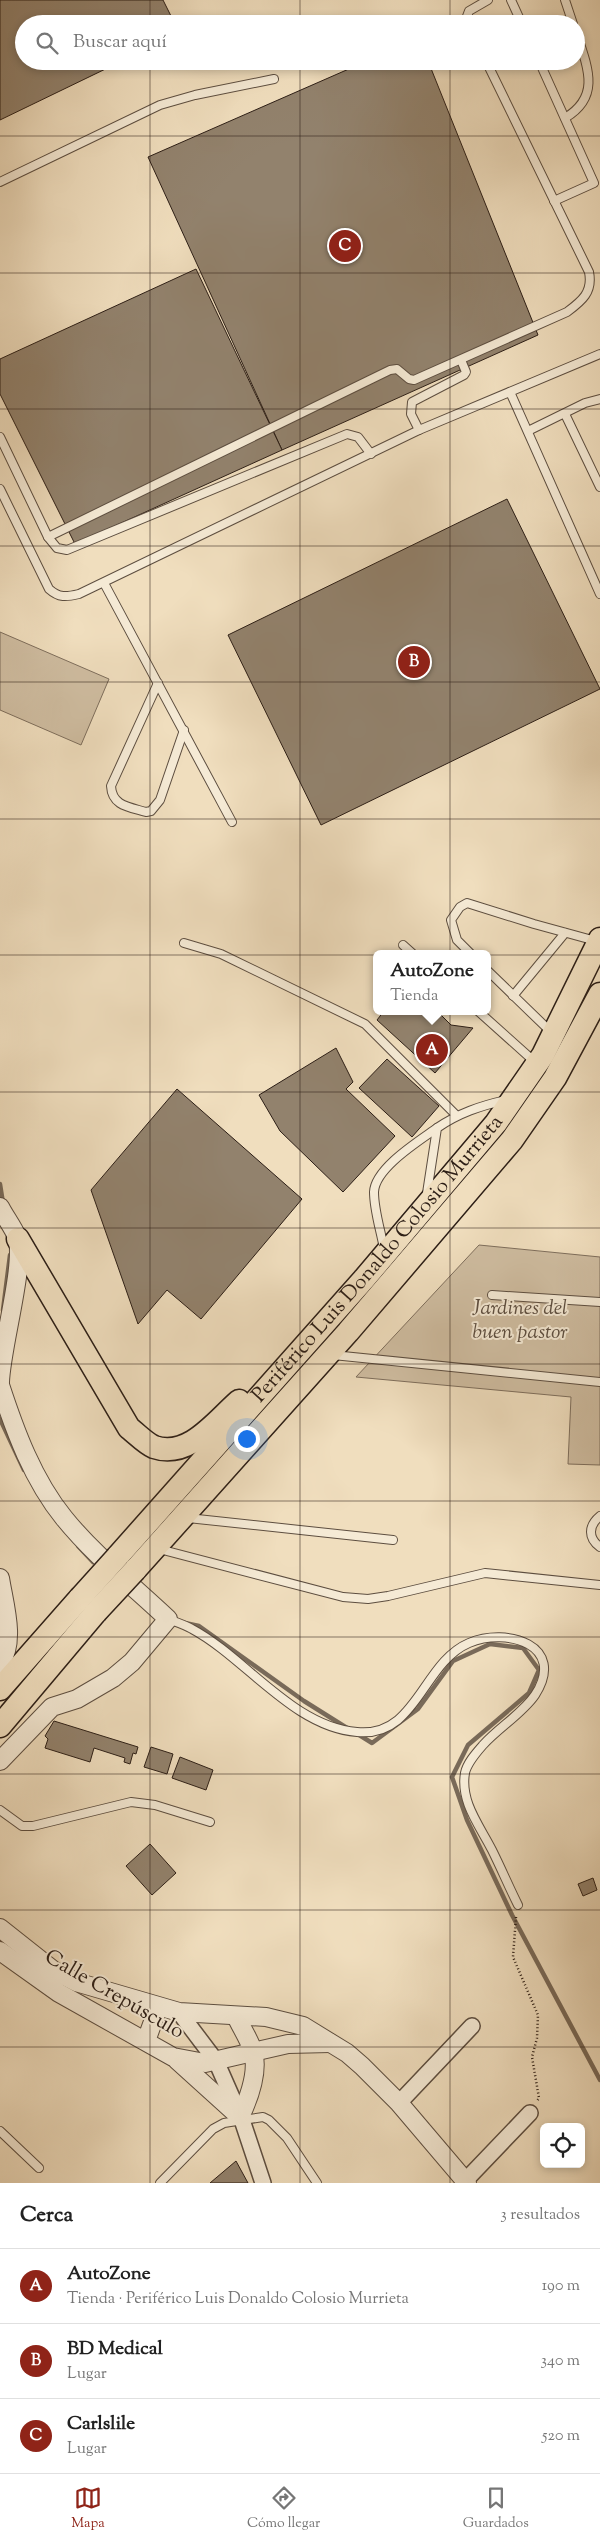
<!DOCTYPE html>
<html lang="es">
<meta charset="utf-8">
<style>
body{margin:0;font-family:"Sorts Mill Goudy",serif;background:#f6f6f6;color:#222}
.controls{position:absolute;right:15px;bottom:15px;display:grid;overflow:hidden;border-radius:8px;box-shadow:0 2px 8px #0003}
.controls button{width:45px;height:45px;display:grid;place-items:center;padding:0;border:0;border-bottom:1px solid #e0e0e0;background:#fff;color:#222;font:25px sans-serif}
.you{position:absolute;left:246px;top:1438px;width:18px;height:18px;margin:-12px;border:4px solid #fff;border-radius:50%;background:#1a73e8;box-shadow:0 0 0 8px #1a73e833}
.badge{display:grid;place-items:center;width:32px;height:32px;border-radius:50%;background:#8f2418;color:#fff;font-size:16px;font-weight:700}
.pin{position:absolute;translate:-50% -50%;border:2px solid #fff;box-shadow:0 1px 5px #0006}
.popup{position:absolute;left:373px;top:950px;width:118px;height:65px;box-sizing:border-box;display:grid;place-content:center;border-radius:8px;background:#fff;filter:drop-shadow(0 1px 4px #0005);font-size:16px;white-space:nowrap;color:#767676}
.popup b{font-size:19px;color:#222}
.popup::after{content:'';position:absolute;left:50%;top:100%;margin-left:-10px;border:10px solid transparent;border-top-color:#fff}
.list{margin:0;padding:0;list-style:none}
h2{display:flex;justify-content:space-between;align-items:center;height:65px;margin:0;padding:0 20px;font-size:21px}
h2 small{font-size:16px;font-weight:400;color:#767676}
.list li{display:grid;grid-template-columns:32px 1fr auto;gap:15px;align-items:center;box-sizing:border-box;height:75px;padding:0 20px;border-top:1px solid #e0e0e0}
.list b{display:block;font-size:19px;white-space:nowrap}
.list p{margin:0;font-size:16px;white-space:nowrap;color:#767676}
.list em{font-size:16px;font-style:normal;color:#767676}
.icon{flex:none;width:28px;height:28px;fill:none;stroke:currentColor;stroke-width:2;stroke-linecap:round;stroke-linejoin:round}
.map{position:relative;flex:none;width:600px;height:2183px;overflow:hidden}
.search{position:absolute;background:#fff;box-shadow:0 2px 8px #0003;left:15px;right:15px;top:15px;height:55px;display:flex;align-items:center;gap:12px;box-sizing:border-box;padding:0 18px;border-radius:28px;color:#767676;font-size:19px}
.sheet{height:290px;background:#fff}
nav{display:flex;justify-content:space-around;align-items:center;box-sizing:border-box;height:70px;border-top:1px solid #e0e0e0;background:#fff;font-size:14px;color:#767676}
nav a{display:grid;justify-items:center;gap:2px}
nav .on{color:#8f2418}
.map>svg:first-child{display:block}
.green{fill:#cfbda1;stroke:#7e6e5c}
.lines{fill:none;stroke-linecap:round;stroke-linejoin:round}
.stream{stroke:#796a59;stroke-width:4.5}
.building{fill:#92826d;stroke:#2c1e16}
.service-casing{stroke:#5d4e40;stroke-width:10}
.minor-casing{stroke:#5d4e40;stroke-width:18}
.tertiary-casing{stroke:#5d4e40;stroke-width:20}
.primary-casing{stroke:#2c1e16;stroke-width:25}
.path{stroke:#2c1e16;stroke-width:2.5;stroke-dasharray:1 2.5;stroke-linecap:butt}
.service{stroke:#f5ead5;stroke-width:8}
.minor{stroke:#f5ead5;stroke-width:15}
.tertiary{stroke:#f5ead5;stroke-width:18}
.primary{stroke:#f0debe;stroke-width:22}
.primary-bridge-casing{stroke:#2c1e16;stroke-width:25;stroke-linecap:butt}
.primary-bridge{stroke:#f0debe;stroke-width:22}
.grid{fill:none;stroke:#2c1e16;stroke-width:1;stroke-opacity:0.55}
.labels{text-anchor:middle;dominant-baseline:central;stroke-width:4;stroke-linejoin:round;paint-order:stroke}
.street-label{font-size:21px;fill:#2c1e16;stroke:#f5ead5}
.park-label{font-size:21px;font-style:italic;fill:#5d4e40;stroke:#f5ead5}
</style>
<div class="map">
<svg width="600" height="2183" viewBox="0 0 600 2183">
<rect width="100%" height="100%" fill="#f0debe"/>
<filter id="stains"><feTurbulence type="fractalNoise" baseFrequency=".004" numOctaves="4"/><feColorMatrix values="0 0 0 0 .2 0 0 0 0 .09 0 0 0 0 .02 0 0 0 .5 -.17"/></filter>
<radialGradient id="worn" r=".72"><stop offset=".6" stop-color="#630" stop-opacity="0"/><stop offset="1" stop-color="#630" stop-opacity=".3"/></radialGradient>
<g class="green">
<polygon points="0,632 109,679 81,745 0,710"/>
<polygon points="479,1245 600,1257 600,1465 568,1464 571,1397 356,1377"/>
</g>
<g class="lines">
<g class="stream">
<polyline points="0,1184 3,1203"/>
<polyline points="3,1310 10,1255"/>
<polyline points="0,1419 24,1470"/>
<polyline points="78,1546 93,1562"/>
<polyline points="185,1623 199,1626 304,1701 347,1728"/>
<polyline points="356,1733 372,1743 418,1709 453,1661 490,1644 523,1648 539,1670 529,1693 468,1745 452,1777 467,1820 512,1915 600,2080"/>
</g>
</g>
<g class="building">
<polygon points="0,0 163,0 175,24 24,24 24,61 122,61 0,120"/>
<polygon points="367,61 428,61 538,335 282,450 148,157"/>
<polygon points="196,269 282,450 75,544 0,394 0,359"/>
<polygon points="507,499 600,689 321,825 228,635"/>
<polygon points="384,1011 437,1011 451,1025 473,1028 435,1073 377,1020"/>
<polygon points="336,1048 353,1082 346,1089 395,1136 343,1192 280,1131 259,1095"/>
<polygon points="387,1059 439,1106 412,1137 359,1088"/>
<polygon points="177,1089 302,1199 201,1319 167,1290 138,1324 91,1190"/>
<polygon points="54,1721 138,1747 136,1754 133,1753 130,1764 124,1762 125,1758 94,1748 90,1762 45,1748 48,1739 45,1736"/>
<polygon points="151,1747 173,1754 167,1774 144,1767"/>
<polygon points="180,1757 213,1770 206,1790 172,1778"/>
<polygon points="150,1844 176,1873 152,1895 126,1866"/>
<polygon points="593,1878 597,1890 583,1896 578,1884"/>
<polygon points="236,2161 248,2183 210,2183"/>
</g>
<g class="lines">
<g class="service-casing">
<g id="service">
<polyline points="511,0 522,24"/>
<polyline points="565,0 573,24"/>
<polyline points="468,24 466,19 469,11 488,0"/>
<polyline points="539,61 594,183 554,201"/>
<path d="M 565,118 C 600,97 589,70 576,32"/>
<polyline points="0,182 160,105 195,95 274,79"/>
<polyline points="510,392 600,594"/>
<polyline points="565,414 600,487"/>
<polyline points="419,430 411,414 412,402 464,375 466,372 461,360"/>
<polyline points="528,431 585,403 600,399"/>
<polyline points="0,437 48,537 57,548 67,550 347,434 358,437 371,454"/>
<path d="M 0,489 L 49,589 C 59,598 66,597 79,594 L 419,430 L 600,354"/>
<path d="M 48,537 L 390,370 L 397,369 L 409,379 L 414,380 L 567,312 C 582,301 593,292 589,272 L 486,61"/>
<polyline points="104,583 232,822"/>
<path d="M 158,683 L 111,786 C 112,806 129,807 146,812 L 151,811 L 160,800 L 184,730"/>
<polyline points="184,943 221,954 365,1024 456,1115"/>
<polyline points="403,945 413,954"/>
<polyline points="471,954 457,940 451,920 460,907 467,903 534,924 596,941"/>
<polyline points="487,970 552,1033"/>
<polyline points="513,996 565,933"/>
<polyline points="478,1011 536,1063"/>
<path d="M 427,1193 L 437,1128 C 459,1113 480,1106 506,1100"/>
<path d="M 384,1249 C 381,1231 374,1211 374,1192 C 375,1168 419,1141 437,1128"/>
<polyline points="492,1295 600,1302"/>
<polyline points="333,1355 600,1382"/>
<path d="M 600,1516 C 588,1526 588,1538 600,1547"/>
<polyline points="188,1518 393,1540"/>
<polyline points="159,1549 343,1597 368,1599 388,1596 485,1573 600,1585"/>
<path d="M 168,1619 C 176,1622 185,1625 192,1629 C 246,1658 293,1727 357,1732 C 417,1738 422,1663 469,1643 C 507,1627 567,1645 535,1695 C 523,1713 498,1728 483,1745 C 476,1753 467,1763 465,1773 C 460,1802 480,1826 492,1850 C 501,1868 509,1887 518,1905"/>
<polyline points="0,1810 22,1826 33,1826 131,1802 155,1805 210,1822"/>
<polyline points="0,2131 39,2168"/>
<polyline points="160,2183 213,2129 224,2123 263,2117 269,2120 287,2138 317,2183"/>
</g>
</g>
<g class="minor-casing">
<g id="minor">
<polyline points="179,2012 216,2061 242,2120 263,2183"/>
<polyline points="399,2103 472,2026"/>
<polyline points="465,2181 530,2113"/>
</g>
</g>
<g class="tertiary-casing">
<g id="tertiary">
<path d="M 0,1207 C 5,1217 13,1227 17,1237 C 26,1263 1,1347 0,1382"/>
<path d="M 0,1385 C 15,1431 33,1480 64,1518 C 94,1555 133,1586 168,1619 L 132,1662 L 113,1678 L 77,1699 L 52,1707 L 0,1761"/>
<path d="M 0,1578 C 4,1604 16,1641 0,1664"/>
<polyline points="0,1928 53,1970 76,1982 179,2012 266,2017 303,2026 347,2053 362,2066 399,2103 467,2183"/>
<polyline points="0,1951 59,1993 173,2057 205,2063 288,2044 330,2043"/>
<polyline points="146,2041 158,2008"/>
<path d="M 177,2060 L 240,2117 C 249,2098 259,2072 253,2051 C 249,2039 241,2027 236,2016"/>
</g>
</g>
<g class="primary-casing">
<g id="primary">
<path d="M 18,1239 L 129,1428 C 137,1434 145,1443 154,1447 C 189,1459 216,1421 239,1401"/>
<path id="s1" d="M 117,1557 L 364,1279 L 496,1123 L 543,1055 L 600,939"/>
<polyline points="135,1570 348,1332 512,1140 555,1078 600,994"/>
<polyline points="0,1689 80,1598"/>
<polyline points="0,1726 96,1612"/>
</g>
</g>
<polyline class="path" points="516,1917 513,1957 538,2015 537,2038 532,2057 539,2098 537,2101"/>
<use href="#service" class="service"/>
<use href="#minor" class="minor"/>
<use href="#tertiary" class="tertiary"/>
<use href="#primary" class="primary"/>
<g class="primary-bridge-casing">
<g id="primary-bridge">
<polyline points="80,1598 117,1557"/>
<polyline points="96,1612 135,1570"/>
</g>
</g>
<use href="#primary-bridge" class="primary-bridge"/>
</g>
<path class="grid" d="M 150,0 L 150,24M 300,0 L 300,24M 450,0 L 450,24M 150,61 L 150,2183M 300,61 L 300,2183M 450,61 L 450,2183M 0,136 L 600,136M 0,273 L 600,273M 0,409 L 600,409M 0,546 L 600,546M 0,682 L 600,682M 0,819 L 600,819M 0,955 L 600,955M 0,1092 L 600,1092M 0,1228 L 600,1228M 0,1364 L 600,1364M 0,1501 L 600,1501M 0,1637 L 600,1637M 0,1774 L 600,1774M 0,1910 L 600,1910M 0,2047 L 600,2047"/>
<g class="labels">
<g class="street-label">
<text stroke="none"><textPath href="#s1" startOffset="396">Periférico Luis Donaldo Colosio Murrieta</textPath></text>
<text transform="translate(114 1995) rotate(30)">Calle Crepúsculo</text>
</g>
<g class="park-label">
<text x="520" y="1309">Jardines del<tspan x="520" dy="24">buen pastor</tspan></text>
</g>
</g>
<rect width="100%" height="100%" filter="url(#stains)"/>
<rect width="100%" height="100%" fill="url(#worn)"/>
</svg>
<div class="controls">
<button><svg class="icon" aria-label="locate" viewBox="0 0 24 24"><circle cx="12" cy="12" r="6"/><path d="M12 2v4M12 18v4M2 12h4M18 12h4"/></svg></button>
</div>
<div class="you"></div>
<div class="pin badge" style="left:432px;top:1050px">A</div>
<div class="popup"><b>AutoZone</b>Tienda</div>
<div class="pin badge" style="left:414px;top:662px">B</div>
<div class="pin badge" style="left:345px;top:246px">C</div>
<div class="search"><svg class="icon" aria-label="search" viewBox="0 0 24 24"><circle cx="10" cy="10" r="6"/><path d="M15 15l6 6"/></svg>Buscar aquí</div>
</div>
<section class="sheet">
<h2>Cerca<small>3 resultados</small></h2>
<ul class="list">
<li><span class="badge">A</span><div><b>AutoZone</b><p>Tienda · Periférico Luis Donaldo Colosio Murrieta</p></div><em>190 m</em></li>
<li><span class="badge">B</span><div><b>BD Medical</b><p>Lugar</p></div><em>340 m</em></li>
<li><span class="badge">C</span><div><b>Carlslile</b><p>Lugar</p></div><em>520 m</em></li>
</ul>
</section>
<nav>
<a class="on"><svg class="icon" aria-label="map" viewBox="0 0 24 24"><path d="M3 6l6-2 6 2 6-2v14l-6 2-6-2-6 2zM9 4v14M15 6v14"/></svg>Mapa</a>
<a><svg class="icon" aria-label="directions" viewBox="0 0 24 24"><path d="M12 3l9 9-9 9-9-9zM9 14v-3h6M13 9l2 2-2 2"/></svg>Cómo llegar</a>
<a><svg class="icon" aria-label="saved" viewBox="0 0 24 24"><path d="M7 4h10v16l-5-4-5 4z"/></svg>Guardados</a>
</nav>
